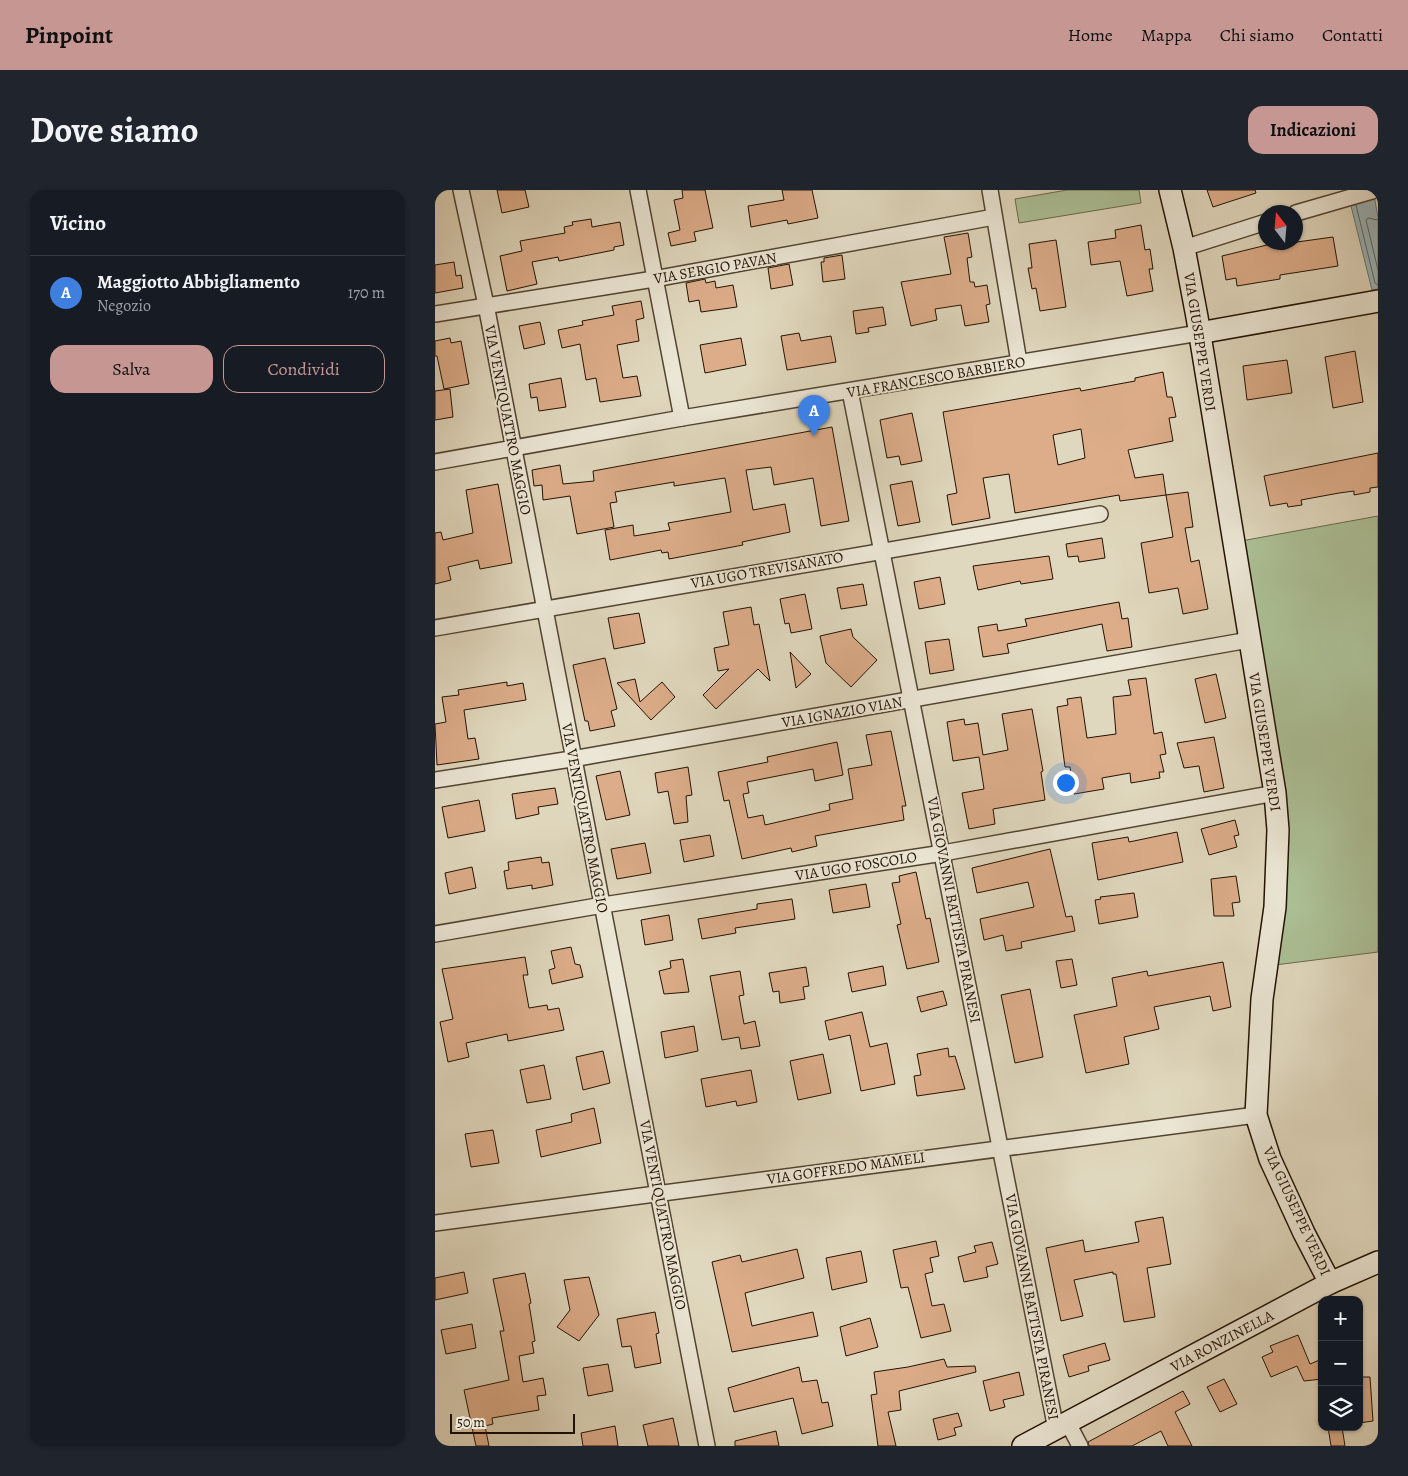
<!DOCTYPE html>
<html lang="it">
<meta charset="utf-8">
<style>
body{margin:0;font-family:Alegreya,serif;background:#20242c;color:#f1f3f6}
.controls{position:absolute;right:15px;bottom:15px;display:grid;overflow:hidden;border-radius:10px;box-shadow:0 1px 4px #0004}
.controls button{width:45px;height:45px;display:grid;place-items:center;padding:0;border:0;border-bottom:1px solid #363941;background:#171b24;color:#f1f3f6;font:25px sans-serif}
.compass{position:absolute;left:823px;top:15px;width:45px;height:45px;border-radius:50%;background:#171b24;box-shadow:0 1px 4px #0004;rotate:344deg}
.scale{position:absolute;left:15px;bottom:12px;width:125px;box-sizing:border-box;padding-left:5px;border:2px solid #231202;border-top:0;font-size:14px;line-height:18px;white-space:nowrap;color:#231202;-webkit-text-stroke:4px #ebe6d5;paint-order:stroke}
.you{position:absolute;left:630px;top:592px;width:18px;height:18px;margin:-12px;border:4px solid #fff;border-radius:50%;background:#1a73e8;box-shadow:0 0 0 8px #1a73e833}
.badge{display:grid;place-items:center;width:32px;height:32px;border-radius:50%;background:#c59692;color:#fff;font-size:16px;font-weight:700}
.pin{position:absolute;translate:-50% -41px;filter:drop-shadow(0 1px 2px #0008)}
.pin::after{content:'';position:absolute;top:26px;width:18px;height:15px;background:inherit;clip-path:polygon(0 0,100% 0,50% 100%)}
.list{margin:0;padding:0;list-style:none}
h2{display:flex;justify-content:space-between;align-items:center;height:65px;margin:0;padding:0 20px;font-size:21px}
h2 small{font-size:16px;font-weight:400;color:#9ea1a6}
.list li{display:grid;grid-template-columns:32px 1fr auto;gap:15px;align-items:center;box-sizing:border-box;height:75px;padding:0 20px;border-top:1px solid #363941}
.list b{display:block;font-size:19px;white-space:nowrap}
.list p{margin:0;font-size:16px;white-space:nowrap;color:#9ea1a6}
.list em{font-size:16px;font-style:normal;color:#9ea1a6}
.actions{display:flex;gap:10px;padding:15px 20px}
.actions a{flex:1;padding:11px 0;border:1px solid #c59692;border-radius:15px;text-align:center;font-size:18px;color:#c59692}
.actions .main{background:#c59692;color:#111}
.icon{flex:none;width:28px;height:28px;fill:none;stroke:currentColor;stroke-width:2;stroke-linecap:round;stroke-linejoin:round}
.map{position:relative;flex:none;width:943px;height:1256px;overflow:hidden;border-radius:15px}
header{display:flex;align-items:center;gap:30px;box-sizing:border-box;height:70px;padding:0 25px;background:#c59692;color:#111}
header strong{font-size:24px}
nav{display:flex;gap:28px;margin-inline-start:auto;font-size:18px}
.intro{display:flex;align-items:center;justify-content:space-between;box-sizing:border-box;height:120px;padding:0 30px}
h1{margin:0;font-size:35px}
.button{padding:12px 22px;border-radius:15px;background:#c59692;color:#111;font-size:18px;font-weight:700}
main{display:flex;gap:30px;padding:0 30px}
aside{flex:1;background:#171b24;border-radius:15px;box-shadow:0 1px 4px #0004}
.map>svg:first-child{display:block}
.green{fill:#acc096;stroke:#68694c}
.water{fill:#9ab6bd;stroke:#6a7472}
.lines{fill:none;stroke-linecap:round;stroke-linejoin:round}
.shore{stroke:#5e6460;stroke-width:1}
.building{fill:#ddad8a;stroke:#231202;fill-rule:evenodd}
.street-casing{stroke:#524431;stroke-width:18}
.secondary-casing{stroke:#231202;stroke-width:24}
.street{stroke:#ebe6d5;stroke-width:15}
.secondary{stroke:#ebe6d5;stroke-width:21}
.labels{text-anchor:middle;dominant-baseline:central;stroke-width:4;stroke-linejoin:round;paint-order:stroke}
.street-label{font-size:15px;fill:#231202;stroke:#ebe6d5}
</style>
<header>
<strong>Pinpoint</strong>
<nav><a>Home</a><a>Mappa</a><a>Chi siamo</a><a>Contatti</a></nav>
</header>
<div class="intro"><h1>Dove siamo</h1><a class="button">Indicazioni</a></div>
<main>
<aside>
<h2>Vicino<small></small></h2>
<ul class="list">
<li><span class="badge" style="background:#3f7fe0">A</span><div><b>Maggiotto Abbigliamento</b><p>Negozio</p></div><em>170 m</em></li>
</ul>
<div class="actions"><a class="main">Salva</a><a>Condividi</a></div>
</aside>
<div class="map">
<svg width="943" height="1256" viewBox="0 0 943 1256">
<rect width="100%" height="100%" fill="#e0d8be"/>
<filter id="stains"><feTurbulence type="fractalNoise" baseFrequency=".004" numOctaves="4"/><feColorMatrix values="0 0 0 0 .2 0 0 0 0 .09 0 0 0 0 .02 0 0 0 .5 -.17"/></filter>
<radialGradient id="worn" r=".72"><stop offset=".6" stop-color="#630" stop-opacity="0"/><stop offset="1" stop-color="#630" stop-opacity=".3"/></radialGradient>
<g class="green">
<polygon points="632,0 704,0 706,13 584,33 580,9"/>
<polygon points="943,326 943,762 840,775 847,719 806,351"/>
</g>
<polygon class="water" points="914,0 938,0 943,27 943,99 937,100 916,16"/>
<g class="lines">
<g class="shore">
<polyline points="921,15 940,93 943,95"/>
<polyline points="943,30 933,28 931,30 943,80"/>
</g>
</g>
<g class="building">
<polygon points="62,0 90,0 94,17 67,23"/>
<polygon points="247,0 270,0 278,38 259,42 261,51 236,56 233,43 245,40 239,10 248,8"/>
<polygon points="347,0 377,0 383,28 353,34 352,30 316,37 313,16 349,10"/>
<polygon points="772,0 820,0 821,3 778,17"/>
<polygon points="156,29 157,37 185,32 189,55 179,57 179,60 124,71 123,67 97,72 102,94 72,101 65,66 87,61 85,51 130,43 129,37 138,35 137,32"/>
<polygon points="706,35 710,60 715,59 718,79 714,79 718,101 692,106 685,71 656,75 653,52 681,48 680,40"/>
<polygon points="533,43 537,67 532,68 535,92 539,92 540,97 552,95 555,114 551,115 554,132 530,136 526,115 500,119 502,130 476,136 466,92 516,84 509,47"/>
<polygon points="898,47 903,76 845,85 845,89 802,96 801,88 791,90 787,66 836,54 836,52 862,52"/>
<polygon points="621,50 631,117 605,121 601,98 597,99 593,78 597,78 594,54"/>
<polygon points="407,65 410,89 388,92 386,72 389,72 389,68"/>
<polygon points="19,72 21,86 26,85 28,98 0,103 0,75"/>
<polygon points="354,74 358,95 336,99 333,78"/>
<polygon points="270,89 271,93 280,91 281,98 298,95 302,117 266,122 264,110 254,112 251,93"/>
<polygon points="206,111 209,128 201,130 204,151 182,155 188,188 202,186 206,206 165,212 161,188 151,190 145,154 127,158 123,140 148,135 147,131 179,125 177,116"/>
<polygon points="448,117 451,135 433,138 434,142 421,144 418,121"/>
<polygon points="105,132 110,154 89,159 84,136"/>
<polygon points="364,143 366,151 396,146 401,172 352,180 346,146"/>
<polygon points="15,148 16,153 26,151 34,194 9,199 2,166 0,166 0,151"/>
<polygon points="306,148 311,175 270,183 265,155"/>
<polygon points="920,161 928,212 898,218 890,167"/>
<polygon points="852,170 857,203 812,210 808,176"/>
<path d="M 728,182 L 732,207 L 737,207 L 741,227 L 734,228 L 738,251 L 693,260 L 700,288 L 728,284 L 731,305 L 685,311 L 684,305 L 580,323 L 574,284 L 548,288 L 555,328 L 517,335 L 512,305 L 522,303 L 508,222 L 645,198 L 646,201 L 700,191 L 700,188 ZM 646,239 L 650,268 L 623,275 L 618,245 Z"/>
<polygon points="126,188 131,217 104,221 102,207 96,208 94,194"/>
<polygon points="15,199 18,227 0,230 0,201"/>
<polygon points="477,223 487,271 466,275 464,266 452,268 445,230"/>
<polygon points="397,237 414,331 386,336 378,288 339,295 336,277 311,280 318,320 350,314 355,342 307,352 308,355 234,369 233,362 227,363 226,360 175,370 170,340 198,335 199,346 235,340 233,333 296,322 290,288 239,296 239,292 180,302 182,312 175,313 179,337 142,344 135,306 108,310 107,295 99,296 97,280 125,275 128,294 159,291 158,281"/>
<polygon points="943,263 943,297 935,298 935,302 919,305 919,301 904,303 866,310 867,315 853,317 852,313 835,316 829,286"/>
<polygon points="477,291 485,332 463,336 455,295"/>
<polygon points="63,294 77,373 45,379 43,370 13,377 16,390 0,394 0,343 6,342 8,350 38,343 31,300"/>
<polygon points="753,302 758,337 750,338 756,372 764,370 773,419 748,424 743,398 714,403 706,353 738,347 731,305"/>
<polygon points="667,348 670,368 644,372 643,366 633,367 631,354"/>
<polygon points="614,366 618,389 586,394 585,391 543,400 538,376"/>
<polygon points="505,387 510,414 484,419 479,392"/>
<polygon points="428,394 432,415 406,419 402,398"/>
<polygon points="370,404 377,439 356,443 354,433 350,434 345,409"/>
<polygon points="684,412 687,429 693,428 697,457 672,461 667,434 572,454 574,463 548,467 543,437 562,434 563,441 592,436 590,429"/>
<polygon points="316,417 319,435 324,434 335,491 323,479 281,519 268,505 294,479 283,481 279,458 294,455 288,422"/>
<polygon points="204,423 210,453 179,459 173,428"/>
<polygon points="416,439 418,447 442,470 416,497 391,473 385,446"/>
<polygon points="514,449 519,480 495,484 490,452"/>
<polygon points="355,462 376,484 361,498"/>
<polygon points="170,468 182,519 176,521 180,536 155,541 153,531 150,531 138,475"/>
<polygon points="781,484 791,528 770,533 760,489"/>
<polygon points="711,488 719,544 727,542 731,564 725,565 729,582 724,582 725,588 696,593 695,583 667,588 669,599 639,604 635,577 630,577 622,517 633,515 632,509 646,507 652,548 681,544 678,507 696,505 693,490"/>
<polygon points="200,489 205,512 227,492 240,507 216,530 182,493"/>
<polygon points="72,492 72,496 88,493 91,510 29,520 33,549 40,548 44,569 2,575 0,534 11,532 7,507 24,505 23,500"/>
<polygon points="597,519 608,581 606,582 610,610 558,619 560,634 534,639 527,603 549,599 544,567 518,571 512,532 529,529 530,535 543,533 548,565 573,560 567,524"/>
<polygon points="456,541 471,616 467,616 469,630 380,646 382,656 357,662 356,658 307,669 294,610 289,611 283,582 333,572 332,567 402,552 408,585 380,591 378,579 312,592 314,603 308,604 313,628 328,625 330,635 395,620 394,614 418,609 413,579 437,575 431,545"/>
<polygon points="779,547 789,598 769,602 764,576 749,578 742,553"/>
<polygon points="253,577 257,605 251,606 253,632 239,634 233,601 223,603 220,583"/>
<polygon points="185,581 195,625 171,630 161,586"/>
<polygon points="120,598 123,614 103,617 104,624 81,629 77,604"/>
<polygon points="44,610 50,641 13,648 7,617"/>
<polygon points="800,630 804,645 799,646 802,657 774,665 766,639"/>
<polygon points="742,642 748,672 663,690 657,653 693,647 694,652"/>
<polygon points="275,645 279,666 249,672 245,650"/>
<polygon points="210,653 216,683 182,689 176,659"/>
<polygon points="615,659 631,727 637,726 640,741 586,752 587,758 571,761 568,745 549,750 545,729 599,717 593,692 542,703 537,678"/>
<polygon points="106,667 107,673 114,672 118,695 97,699 97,695 72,699 69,681 74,680 73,672"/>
<polygon points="37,677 41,698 14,704 10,683"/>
<polygon points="481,682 491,729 495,728 504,772 472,779 462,735 466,734 457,693 465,692 464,686"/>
<polygon points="801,686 805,712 797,713 799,726 779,726 776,689"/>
<polygon points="431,694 435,717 398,723 394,700"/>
<polygon points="699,703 703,727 664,734 660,710 666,709 665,707"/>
<polygon points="357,709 360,729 300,738 301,743 267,749 263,729 322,719 322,714"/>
<polygon points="234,725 238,750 210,755 206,730"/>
<polygon points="136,757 140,774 145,775 148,787 117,794 114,780 120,778 116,761"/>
<polygon points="90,767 93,785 88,785 94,818 112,815 113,820 124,818 129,840 73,851 72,844 31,853 34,867 13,872 5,832 18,829 7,779"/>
<polygon points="248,769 254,802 229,804 224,781 236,778 235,771"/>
<polygon points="637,769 642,795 626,798 621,771"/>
<polygon points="788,772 796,817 778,821 775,806 719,817 724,839 689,847 694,874 651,883 639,825 682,816 677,788 712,781 713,786"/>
<polygon points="448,776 451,795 417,802 413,783"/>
<polygon points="371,777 374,796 368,797 370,809 345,813 344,801 338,802 334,783"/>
<polygon points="305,781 309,805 304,806 309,834 320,831 325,856 306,859 304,847 287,850 275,786"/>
<polygon points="595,799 608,867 580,873 566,805"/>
<polygon points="508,801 512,815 486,822 482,807"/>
<polygon points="427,822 435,857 452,853 460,894 426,901 415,845 394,850 390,831"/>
<polygon points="259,836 263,861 230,868 226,842"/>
<polygon points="513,858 514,867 520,866 530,899 482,906 479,886 486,885 482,864"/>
<polygon points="168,861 175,893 148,900 141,867"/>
<polygon points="388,864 396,903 363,910 355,871"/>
<polygon points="109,875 116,909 92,913 85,880"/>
<polygon points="316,880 322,912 302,916 301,911 271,917 266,889"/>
<polygon points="159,918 166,953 106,967 101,940 137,932 136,924"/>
<polygon points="58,940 64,973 36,977 30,944"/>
<polygon points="728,1027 736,1074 712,1078 720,1127 689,1132 681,1084 678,1084 678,1082 639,1090 648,1126 626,1131 611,1058 648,1050 650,1062 704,1052 700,1032"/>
<polygon points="501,1051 504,1066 495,1068 498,1082 490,1084 497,1116 509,1114 516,1141 486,1148 473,1097 466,1098 458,1060"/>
<polygon points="557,1052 563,1074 551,1077 553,1087 529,1092 523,1067 541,1062 539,1056"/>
<polygon points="362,1059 369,1088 310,1103 317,1136 378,1122 383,1146 297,1162 277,1072 305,1065 307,1072"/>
<polygon points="426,1061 432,1092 397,1100 391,1068"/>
<polygon points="29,1082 33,1103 0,1110 0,1088"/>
<polygon points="90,1083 96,1113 94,1114 100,1151 97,1152 99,1163 84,1166 88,1192 108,1188 111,1205 102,1206 104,1220 57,1228 58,1234 50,1236 54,1256 41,1256 29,1200 74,1190 65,1141 69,1141 58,1089"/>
<polygon points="154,1087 164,1125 144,1151 122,1137 135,1120 129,1090"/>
<polygon points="220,1122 224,1143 221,1144 226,1173 200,1178 196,1156 187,1157 182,1129"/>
<polygon points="435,1128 443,1157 411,1166 405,1137"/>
<polygon points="37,1134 41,1158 11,1164 6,1140"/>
<polygon points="863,1145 875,1174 887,1169 887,1189 869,1191 862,1176 836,1187 827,1167 838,1162 835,1156"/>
<polygon points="670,1153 675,1170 653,1176 654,1181 634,1187 628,1165"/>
<polygon points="509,1169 512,1177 540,1176 541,1182 464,1201 466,1220 453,1222 461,1256 443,1256 436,1205 442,1204 439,1182 473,1177"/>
<polygon points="173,1174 178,1201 153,1206 148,1178"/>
<polygon points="364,1177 367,1192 382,1190 387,1213 393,1212 398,1236 367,1244 358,1208 299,1222 293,1198"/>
<polygon points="584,1182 589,1205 568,1210 570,1217 555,1221 548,1191"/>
<polygon points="924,1187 935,1187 938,1231 924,1233"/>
<polygon points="789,1189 802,1214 785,1222 772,1197"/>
<polygon points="748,1201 755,1214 740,1222 757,1256 733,1256 726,1241 697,1256 654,1256 653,1252"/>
<polygon points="523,1223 527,1236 519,1238 521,1245 503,1250 498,1229"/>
<polygon points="238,1228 244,1256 213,1256 208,1235"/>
<polygon points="180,1236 183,1256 148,1256 146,1243"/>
<polygon points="893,1237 907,1237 910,1256 896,1256"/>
<polygon points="341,1241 344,1256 300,1256 300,1251"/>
</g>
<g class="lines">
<g class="street-casing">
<g id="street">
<polyline points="26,0 51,115 272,1256"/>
<polyline points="203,0 247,228"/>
<polyline points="555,0 584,172"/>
<polyline points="861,23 937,1"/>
<polyline points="749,58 831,32"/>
<polyline points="0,124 219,89 559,27"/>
<polyline points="415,201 621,1239"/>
<polyline points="0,272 247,228 764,143"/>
<polyline points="0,438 665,324"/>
<polyline points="0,590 143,568 814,450"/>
<polyline points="0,744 168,715 508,663 840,603"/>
<polyline points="0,1033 821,925"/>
<polyline points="633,1233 645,1256"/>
</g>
</g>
<g class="secondary-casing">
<g id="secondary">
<polyline points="735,0 749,58 762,127 840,603 843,640 840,717 827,809 821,925 835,969 869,1043 895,1093"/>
<polyline points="764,143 943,111"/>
<polyline points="588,1256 895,1093 943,1072"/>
</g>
</g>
<use href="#street" class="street"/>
<use href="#secondary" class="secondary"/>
</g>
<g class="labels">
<g class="street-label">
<text transform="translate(280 78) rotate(-10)">VIA SERGIO PAVAN</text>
<text transform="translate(765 152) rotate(81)">VIA GIUSEPPE VERDI</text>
<text transform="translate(501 187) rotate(-10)">VIA FRANCESCO BARBIERO</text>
<text transform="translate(73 230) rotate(79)">VIA VENTIQUATTRO MAGGIO</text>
<text transform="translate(332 380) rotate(-10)">VIA UGO TREVISANATO</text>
<text transform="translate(407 522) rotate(-10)">VIA IGNAZIO VIAN</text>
<text transform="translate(830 552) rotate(81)">VIA GIUSEPPE VERDI</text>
<text transform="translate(150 628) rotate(79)">VIA VENTIQUATTRO MAGGIO</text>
<text transform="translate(421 676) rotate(-9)">VIA UGO FOSCOLO</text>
<text transform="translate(519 720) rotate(79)">VIA GIOVANNI BATTISTA PIRANESI</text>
<text transform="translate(411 978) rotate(-8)">VIA GOFFREDO MAMELI</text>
<text transform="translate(862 1021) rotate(65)">VIA GIUSEPPE VERDI</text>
<text transform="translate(228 1025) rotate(79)">VIA VENTIQUATTRO MAGGIO</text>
<text transform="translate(597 1117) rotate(79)">VIA GIOVANNI BATTISTA PIRANESI</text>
<text transform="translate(787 1151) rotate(-28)">VIA RONZINELLA</text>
</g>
</g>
<rect width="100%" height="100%" filter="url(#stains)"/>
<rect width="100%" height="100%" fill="url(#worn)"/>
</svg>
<div class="controls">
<button>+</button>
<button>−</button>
<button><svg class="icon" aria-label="layers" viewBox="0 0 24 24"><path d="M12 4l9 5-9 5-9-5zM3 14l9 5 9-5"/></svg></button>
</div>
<svg class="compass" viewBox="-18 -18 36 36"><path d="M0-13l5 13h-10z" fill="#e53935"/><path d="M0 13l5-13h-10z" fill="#9ea1a6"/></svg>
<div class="scale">50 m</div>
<div class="you"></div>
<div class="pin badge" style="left:379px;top:246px;background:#3f7fe0">A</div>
</div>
</main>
